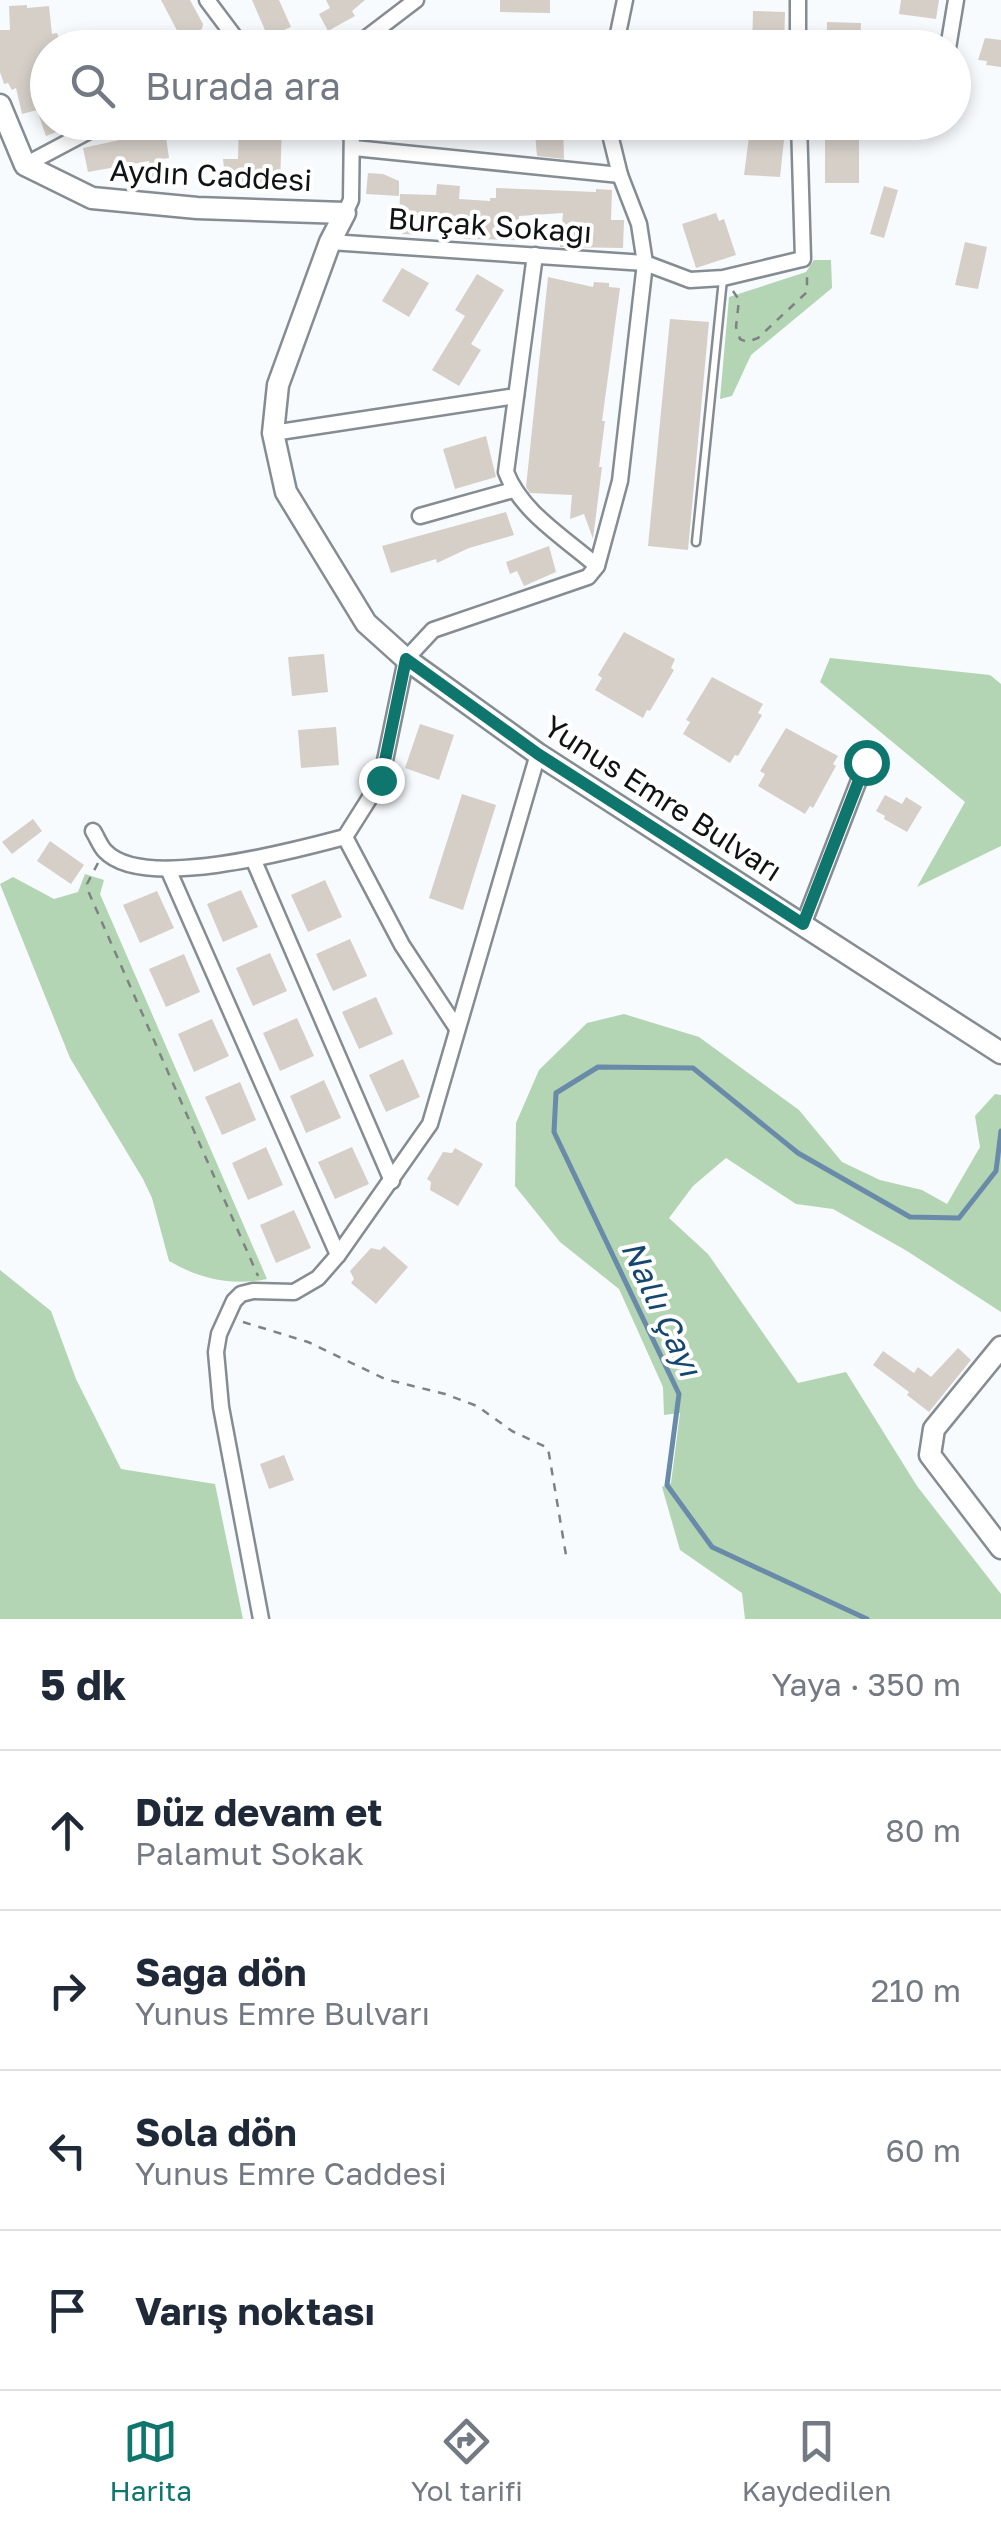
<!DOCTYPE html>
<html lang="tr">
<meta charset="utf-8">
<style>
body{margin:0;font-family:"Golos Text",sans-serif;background:#f2f2f3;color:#1f2937}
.stop{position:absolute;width:30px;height:30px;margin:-22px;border:8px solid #0f766e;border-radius:50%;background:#fff}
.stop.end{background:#0f766e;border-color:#fff;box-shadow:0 2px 10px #0008}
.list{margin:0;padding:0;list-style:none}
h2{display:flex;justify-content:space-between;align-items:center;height:130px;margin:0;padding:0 40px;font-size:42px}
h2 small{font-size:32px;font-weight:400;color:#747a83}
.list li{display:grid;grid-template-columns:65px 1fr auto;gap:30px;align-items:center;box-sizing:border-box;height:160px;padding:0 40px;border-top:2px solid #e0e1e3}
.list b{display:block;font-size:38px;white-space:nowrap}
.list p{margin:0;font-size:32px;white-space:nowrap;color:#747a83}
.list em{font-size:32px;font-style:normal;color:#747a83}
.icon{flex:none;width:55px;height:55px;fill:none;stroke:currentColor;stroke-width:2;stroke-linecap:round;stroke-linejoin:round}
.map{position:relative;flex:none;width:1001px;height:1619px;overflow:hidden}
.search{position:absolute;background:#fff;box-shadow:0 5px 15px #0003;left:30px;right:30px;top:30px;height:110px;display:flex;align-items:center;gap:25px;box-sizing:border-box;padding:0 35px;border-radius:55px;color:#747a83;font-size:38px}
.sheet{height:770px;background:#fff}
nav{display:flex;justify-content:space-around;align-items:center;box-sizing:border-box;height:140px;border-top:2px solid #e0e1e3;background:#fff;font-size:28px;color:#747a83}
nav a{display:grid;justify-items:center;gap:5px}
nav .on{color:#0f766e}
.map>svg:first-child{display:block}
.green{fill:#b3d5b3}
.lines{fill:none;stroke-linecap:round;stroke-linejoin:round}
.stream{stroke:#6a8aa9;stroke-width:5}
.building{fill:#d5cfc8}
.lane-casing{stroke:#858c92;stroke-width:11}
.street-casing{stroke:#858c92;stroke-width:19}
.secondary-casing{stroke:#858c92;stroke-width:25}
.path{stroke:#7f8284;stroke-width:2.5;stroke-dasharray:8 8;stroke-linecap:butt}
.lane{stroke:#fff;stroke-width:6}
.street{stroke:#fff;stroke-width:14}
.secondary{stroke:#fff;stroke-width:20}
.route{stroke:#0f766e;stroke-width:12}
.labels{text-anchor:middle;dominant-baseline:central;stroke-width:8;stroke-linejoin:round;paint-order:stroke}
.street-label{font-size:30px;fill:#101214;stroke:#fff}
.water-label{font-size:32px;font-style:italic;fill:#154770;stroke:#fff}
</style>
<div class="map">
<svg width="1001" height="1619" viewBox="0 0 1001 1619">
<rect width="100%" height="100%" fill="#f8fbfe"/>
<g class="green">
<polygon points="814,260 831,260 832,288 751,355 732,396 720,399 729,297 806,272"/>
<polygon points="830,658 990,675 1001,684 1001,846 917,887 965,802 820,682"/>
<path d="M 85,874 L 104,880 L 100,894 L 267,1279 C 231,1286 200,1279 169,1261 L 152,1198 L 143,1179 L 70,1058 L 0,884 L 13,877 L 54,899 L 78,892 Z"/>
<polygon points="624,1014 699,1037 799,1110 842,1162 880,1180 922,1190 947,1204 980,1147 975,1116 995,1094 1001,1095 1001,1312 907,1251 833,1209 796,1204 726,1158 693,1186 669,1218 708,1254 798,1383 846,1372 917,1486 1001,1594 1001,1619 745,1619 742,1593 680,1550 662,1487 671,1483 680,1413 664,1415 663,1387 619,1289 560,1242 515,1186 516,1123 539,1070 587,1023"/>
<polygon points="0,1270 51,1311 76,1379 121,1469 215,1484 243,1619 0,1619"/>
</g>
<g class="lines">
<polyline class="stream" points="867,1619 712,1547 667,1485 679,1394 554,1132 556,1093 598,1067 693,1068 798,1153 910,1217 959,1218 996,1171 1001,1131"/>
</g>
<g class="building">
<polygon points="161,0 190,0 203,24 202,29 190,35 197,48 161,48 181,38"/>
<polygon points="252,0 279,0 291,27 268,37"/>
<polygon points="326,0 365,0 352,11 355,16 328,31 319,14 330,8"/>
<polygon points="500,0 550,0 550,13 500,12"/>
<polygon points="901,0 939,0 936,19 899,14"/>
<polygon points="27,5 27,8 49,6 52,34 57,33 62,48 48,48 48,122 78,124 46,136 37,110 22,114 16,88 12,90 8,83 4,84 0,72 0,30 10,30 9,6"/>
<polygon points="753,11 785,12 784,48 752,48"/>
<polygon points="827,22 861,23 860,48 827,48"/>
<polygon points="985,38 1001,40 1001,67 986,65 987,61 978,60"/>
<polygon points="239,122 282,122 280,187 226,185 223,159 238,159"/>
<polygon points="534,122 563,122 564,159 537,156"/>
<polygon points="751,122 786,122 780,177 744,175"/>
<polygon points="165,130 169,158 162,159 163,177 151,177 149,161 88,172 83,148"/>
<rect x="825" y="133" width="34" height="50"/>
<polygon points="368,173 383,174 399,181 399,196 366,194"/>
<polygon points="437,184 460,186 459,199 490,201 490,198 496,198 496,188 596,192 596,189 612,190 611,220 624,220 623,248 560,247 563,213 519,216 518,240 464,239 461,224 423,221 423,235 402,234 403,222 399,222 400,194 436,195"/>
<polygon points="884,186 898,190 884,238 870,234"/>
<polygon points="716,213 719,221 724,219 736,255 696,268 682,224"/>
<polygon points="965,242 987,247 978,289 955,285"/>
<polygon points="402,268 429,283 409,317 382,301"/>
<polygon points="477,274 504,290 471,344 481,350 459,386 432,370 465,316 455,310"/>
<polygon points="548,277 593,287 594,282 609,283 609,287 620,288 602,421 605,421 599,467 602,467 593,539 584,514 570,519 572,495 530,493 526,487"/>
<polygon points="670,319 709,322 688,550 648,546"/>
<polygon points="486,436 496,477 455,489 443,449"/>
<polygon points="506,512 514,535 469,548 437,563 436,559 391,573 382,546"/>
<polygon points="549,546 556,572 524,586 517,571 510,574 506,562"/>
<polygon points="624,632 675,659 671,668 674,670 650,711 647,710 643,718 595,690 602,678 598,675"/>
<polygon points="324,654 328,692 292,696 288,657"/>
<polygon points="712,677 763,704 758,713 762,715 738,756 735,755 730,763 683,734 690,722 686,720"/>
<polygon points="420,724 454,735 439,780 405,768"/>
<polygon points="336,727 339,765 301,768 298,730"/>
<polygon points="786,728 838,756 833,764 836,766 813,808 810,806 805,814 758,786 765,774 760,771"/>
<polygon points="462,794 496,805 463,910 429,898"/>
<polygon points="885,795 902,804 906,797 922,807 907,832 884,819 885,816 876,811"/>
<polygon points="33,819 42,831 12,854 2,842"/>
<polygon points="50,841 84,865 71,884 37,861"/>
<polygon points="325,880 342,917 308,932 291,895"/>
<polygon points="241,890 258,927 223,942 207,904"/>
<polygon points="157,891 174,928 140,943 123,905"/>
<polygon points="350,939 367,976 333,991 316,954"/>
<polygon points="270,953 287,991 253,1006 236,968"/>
<polygon points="184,954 200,992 166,1007 149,969"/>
<polygon points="376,997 393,1034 359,1049 342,1012"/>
<polygon points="297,1018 314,1056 280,1071 263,1033"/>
<polygon points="212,1019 229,1056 194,1072 178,1034"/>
<polygon points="403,1059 420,1097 386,1112 369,1075"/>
<polygon points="324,1080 341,1118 306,1133 290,1096"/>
<polygon points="240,1082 256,1120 222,1135 205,1097"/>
<polygon points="266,1147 283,1185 248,1200 232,1163"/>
<polygon points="352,1147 369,1184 335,1199 318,1162"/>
<polygon points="455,1148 483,1164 458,1206 430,1190 431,1182 427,1179 443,1152 452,1153"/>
<polygon points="294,1210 311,1248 276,1263 260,1225"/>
<polygon points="384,1246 408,1267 376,1304 351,1283 354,1279 350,1271 371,1248 380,1250"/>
<polygon points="958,1348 971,1360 929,1412 907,1395 909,1392 873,1365 883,1351 914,1373 918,1367 931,1377"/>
<polygon points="284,1455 294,1480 269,1489 260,1464"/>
</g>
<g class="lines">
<g class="lane-casing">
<polyline id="lane" points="696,542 723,279"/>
</g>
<g class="street-casing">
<g id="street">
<polyline points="207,0 243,48"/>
<polyline points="798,0 798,48"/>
<polyline points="353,48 416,0"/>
<polyline points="615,48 625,0"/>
<polyline points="948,48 956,0"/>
<polyline points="354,148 620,175"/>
<polyline points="25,165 106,122"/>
<polyline points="345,213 351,200 352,122"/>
<polyline points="330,242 645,263 690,280 723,278 798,260 803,259 799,122"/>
<path d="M 535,255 L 506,472 C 521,512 565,538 597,566"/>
<polyline points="273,433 516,396"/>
<polyline points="420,516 513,490"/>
<path d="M 93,831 C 97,837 100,846 105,851 C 143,892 296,850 345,837 L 381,780 L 406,659 L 433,630 L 588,577 L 597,566 L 620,481 L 645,263 L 639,224 L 620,175 L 607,122"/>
<polyline points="345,837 402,945 456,1027"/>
<polyline points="254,861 392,1181"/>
<polyline points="168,869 338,1255 430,1124 538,754"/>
<polyline points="803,925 866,762"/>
<polyline points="261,1619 221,1407 216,1352 219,1334 234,1301 241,1294 253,1291 294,1292 318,1278 338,1255"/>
</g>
</g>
<g class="secondary-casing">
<g id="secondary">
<polyline points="0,105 25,165 92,198 197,208 345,213 330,242 278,385 273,433 286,492 366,623 406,659 538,754 1001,1053"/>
<polyline points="1001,1347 934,1429 930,1455 1001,1548"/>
</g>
</g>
<g class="path">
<polyline points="733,291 739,300 736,327 740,339 747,342 758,338 807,292 807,274"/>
<polyline points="98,863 87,884 89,893 258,1276"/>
<polyline points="243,1322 308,1342 385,1379 445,1394 477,1406 512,1431 548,1448 567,1561"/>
</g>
<use href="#lane" class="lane"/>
<use href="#street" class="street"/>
<use href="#secondary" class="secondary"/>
</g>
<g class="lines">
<polyline class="route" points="381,780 406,659 538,754 803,924 866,762"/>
</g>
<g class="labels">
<g class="street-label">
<text transform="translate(211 175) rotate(3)">Aydın Caddesi</text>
<text transform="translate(490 225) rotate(4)">Burçak Sokağı</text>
<text transform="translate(663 798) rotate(33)">Yunus Emre Bulvarı</text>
</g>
<g class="water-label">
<text transform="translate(662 1308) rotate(65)">Nallı Çayı</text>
</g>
</g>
</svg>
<div class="stop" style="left:866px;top:762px"></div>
<div class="stop end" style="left:381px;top:780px"></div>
<div class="search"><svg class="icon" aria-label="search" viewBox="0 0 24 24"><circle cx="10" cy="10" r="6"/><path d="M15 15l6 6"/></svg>Burada ara</div>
</div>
<section class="sheet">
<h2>5 dk<small>Yaya · 350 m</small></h2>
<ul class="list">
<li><svg class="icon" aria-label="ahead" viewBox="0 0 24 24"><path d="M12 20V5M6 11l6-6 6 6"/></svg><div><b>Düz devam et</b><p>Palamut Sokak</p></div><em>80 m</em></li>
<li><svg class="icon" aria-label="right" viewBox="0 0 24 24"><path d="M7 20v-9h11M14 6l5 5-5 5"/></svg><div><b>Sağa dön</b><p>Yunus Emre Bulvarı</p></div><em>210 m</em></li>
<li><svg class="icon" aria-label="left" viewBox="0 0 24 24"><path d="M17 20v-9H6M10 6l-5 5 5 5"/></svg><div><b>Sola dön</b><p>Yunus Emre Caddesi</p></div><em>60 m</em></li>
<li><svg class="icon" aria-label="arrive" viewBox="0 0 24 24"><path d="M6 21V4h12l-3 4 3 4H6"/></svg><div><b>Varış noktası</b></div></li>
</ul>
</section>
<nav>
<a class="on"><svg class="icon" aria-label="map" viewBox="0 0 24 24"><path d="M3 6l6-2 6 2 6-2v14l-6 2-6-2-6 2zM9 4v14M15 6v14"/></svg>Harita</a>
<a><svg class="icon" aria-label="directions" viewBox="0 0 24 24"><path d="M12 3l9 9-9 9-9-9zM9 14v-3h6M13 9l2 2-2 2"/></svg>Yol tarifi</a>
<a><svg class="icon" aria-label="saved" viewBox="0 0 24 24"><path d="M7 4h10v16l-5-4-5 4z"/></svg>Kaydedilen</a>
</nav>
